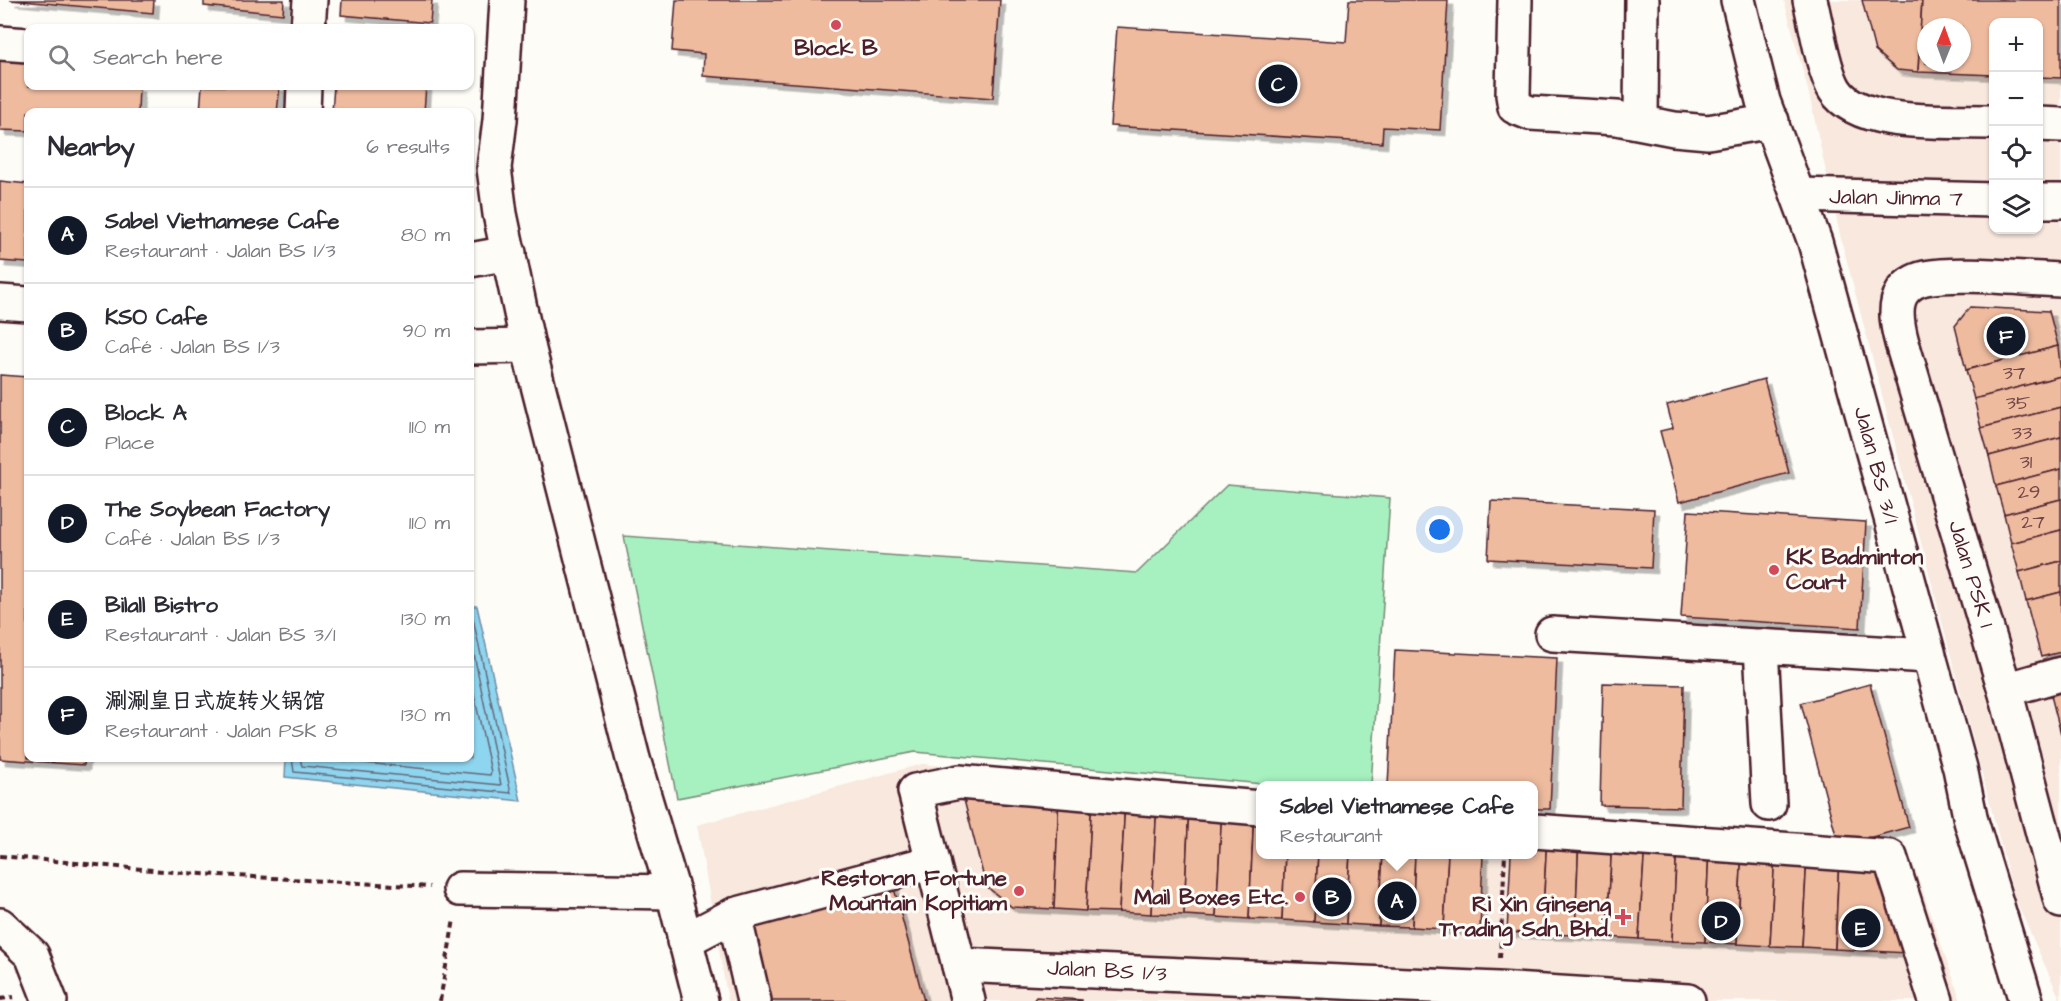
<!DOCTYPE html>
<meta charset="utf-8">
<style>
body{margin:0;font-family:"Architects Daughter","LXGW WenKai TC",sans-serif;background:#f2f2f3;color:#2b2b33}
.controls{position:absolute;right:18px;top:18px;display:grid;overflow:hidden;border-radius:12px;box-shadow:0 2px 4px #0004}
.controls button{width:54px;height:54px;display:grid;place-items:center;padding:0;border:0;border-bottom:2px solid #e1e1e2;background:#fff;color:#2b2b33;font:30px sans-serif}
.compass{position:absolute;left:1917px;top:18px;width:54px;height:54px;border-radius:50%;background:#fff;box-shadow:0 2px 4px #0004;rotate:1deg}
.you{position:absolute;left:1440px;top:530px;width:21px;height:21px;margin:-15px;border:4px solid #fff;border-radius:50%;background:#1a73e8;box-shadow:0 0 0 9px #1a73e833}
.badge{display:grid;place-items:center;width:39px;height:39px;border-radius:50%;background:#111827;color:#fff;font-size:20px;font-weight:700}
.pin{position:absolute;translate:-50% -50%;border:3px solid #fff;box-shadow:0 2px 6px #0006}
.popup{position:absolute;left:1256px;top:781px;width:282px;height:78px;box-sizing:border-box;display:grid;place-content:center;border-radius:12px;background:#fff;filter:drop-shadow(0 2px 4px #0005);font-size:20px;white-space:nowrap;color:#7c7c81}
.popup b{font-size:22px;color:#2b2b33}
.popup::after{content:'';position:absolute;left:50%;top:100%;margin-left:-12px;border:12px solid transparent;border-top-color:#fff}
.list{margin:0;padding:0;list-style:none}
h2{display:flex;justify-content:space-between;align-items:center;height:78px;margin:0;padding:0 24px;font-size:26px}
h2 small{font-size:20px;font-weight:400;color:#7c7c81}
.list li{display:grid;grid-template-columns:39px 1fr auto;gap:18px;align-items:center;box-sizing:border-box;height:96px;padding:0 24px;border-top:2px solid #e1e1e2}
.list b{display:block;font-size:22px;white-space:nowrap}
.list p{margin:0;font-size:20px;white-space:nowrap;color:#7c7c81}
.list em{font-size:20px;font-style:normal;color:#7c7c81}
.icon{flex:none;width:33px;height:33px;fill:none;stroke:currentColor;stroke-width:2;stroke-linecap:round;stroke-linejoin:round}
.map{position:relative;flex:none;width:2061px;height:1001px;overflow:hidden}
.search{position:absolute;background:#fff;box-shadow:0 2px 4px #0004;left:24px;top:24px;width:450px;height:66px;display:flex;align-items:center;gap:15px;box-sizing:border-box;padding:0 21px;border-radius:12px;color:#7c7c81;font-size:22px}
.panel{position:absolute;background:#fff;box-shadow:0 2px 4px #0004;left:24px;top:108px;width:450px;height:654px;border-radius:12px}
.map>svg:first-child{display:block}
.built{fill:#f8e8dd;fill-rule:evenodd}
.green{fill:#a7f1c0;stroke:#788876;stroke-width:1.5}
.water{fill:#8ed5ef;stroke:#738ca1;stroke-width:1.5}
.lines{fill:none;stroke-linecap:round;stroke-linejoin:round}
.shore{stroke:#656879;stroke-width:1.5}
.building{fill:#eebb9f;stroke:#4a1f2b;stroke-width:1.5;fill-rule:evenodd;filter:url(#shadow)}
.minor-casing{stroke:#4a1f2b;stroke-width:38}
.path{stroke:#4a1f2b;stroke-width:4;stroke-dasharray:6 4.5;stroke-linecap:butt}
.minor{stroke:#fdfcf7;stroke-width:33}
.poi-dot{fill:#d1495b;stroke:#fdfcf7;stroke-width:2}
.labels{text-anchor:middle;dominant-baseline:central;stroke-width:6;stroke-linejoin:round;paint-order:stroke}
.number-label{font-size:20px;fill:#734648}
.poi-label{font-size:22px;font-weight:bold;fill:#4a1f2b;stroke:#fdfcf7;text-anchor:end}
.street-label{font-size:22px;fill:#4a1f2b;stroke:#fdfcf7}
</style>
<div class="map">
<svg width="2061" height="1001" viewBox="0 0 2061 1001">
<defs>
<filter id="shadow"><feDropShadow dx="5.5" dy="5.5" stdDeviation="0" flood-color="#0004"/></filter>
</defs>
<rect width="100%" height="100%" fill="#fdfcf7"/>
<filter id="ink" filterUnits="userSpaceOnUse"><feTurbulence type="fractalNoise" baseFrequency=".0167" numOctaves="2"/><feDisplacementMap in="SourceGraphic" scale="12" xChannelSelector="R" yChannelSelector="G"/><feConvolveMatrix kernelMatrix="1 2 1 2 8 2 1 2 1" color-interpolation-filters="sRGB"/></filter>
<g filter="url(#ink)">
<g class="built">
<path d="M 1784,0 L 2061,0 L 2061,1001 L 2015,899 L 1841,239 L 1808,90 ZM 1994,22 L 2038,22 L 2038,230 L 1994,230 ZM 1926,27 L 1962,27 L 1962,63 L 1926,63 Z"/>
<polygon points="922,764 1260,795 1260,854 1534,854 1534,819 1909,853 1961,1001 728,1001 697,825"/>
</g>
<polygon class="green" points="1227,485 1390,498 1371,785 1274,785 915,752 677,798 624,536 1137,573"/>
<polygon class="water" points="470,606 477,606 521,801 285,777 286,758 470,758"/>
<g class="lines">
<g class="shore">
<polyline points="292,758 294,772 511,793 472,614 470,612"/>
<polyline points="300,758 302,766 501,785 470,635"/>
<polyline points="312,758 490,775 491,772 470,676"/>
</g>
</g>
<g class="building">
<polygon points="10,0 154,0 153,13"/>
<polygon points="204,0 284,0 283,14 204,6"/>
<polygon points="342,0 432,0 430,23 341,15"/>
<polygon points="676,0 1000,0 993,98 703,76 704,54 672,51"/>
<polygon points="1349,0 1448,0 1440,130 1383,127 1382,143 1110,126 1117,27 1346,42"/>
<polygon points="1862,0 1922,0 1918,72 1897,70 1875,51"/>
<path d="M 1922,0 L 2061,0 L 2061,78 L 2038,77 L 2038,22 L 1994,22 L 1994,75 L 1918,72 ZM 1926,27 L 1962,27 L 1962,63 L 1926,63 Z"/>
<polygon points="0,61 28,63 28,86 139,86 138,112 28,112 28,131 0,130"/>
<polygon points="202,86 280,86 277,112 200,112"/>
<polygon points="334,86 426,86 424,112 332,112"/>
<polygon points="0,181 28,184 28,263 0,261"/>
<polygon points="1970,307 2049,311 2058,346 1966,370 1955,326"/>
<polygon points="2058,346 2061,376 1974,399 1966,370"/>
<polygon points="0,375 28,377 28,758 85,758 84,765 0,759"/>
<polygon points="2061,376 2061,407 1981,428 1974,399"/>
<polygon points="1764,379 1789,473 1679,502 1660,431 1673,428 1667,405"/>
<polygon points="2061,407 2061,437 1989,456 1981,428"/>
<polygon points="2061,437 2061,469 1996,486 1989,456"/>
<polygon points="2061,469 2061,499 2004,514 1996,486"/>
<polygon points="2061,499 2061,530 2011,543 2004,514"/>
<polygon points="1491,501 1654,509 1651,568 1488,559"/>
<polygon points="1688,511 1866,522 1860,628 1681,617"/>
<polygon points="2061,530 2061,561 2019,572 2011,543"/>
<polygon points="2061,561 2061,592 2026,601 2019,572"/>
<polygon points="2061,592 2061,652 2041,657 2026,601"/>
<polygon points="1395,650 1557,658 1550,809 1534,809 1534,786 1388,786"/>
<polygon points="2061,680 2061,734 2048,684"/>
<polygon points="1603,683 1684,685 1681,807 1600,805"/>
<polygon points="1870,684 1909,827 1839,846 1801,703"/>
<polygon points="961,788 1059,796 1054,909 1012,907 986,886"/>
<polygon points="1059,796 1092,798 1086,911 1054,909"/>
<polygon points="1092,798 1125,801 1119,912 1086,911"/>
<polygon points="1125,801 1157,803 1151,914 1119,912"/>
<polygon points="1157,803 1189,806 1184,915 1151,914"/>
<polygon points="1189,806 1222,809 1216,917 1184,915"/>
<polygon points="1222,809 1254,811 1249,919 1216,917"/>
<polygon points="1254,811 1260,812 1260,854 1285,854 1282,920 1249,919"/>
<polygon points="1534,834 1547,835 1542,934 1507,932 1511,854 1534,854"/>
<polygon points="1547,835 1579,837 1575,935 1542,934"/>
<polygon points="1579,837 1612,840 1607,937 1575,935"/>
<polygon points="1612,840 1645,843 1639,939 1607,937"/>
<polygon points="1645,843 1677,845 1672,941 1639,939"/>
<polygon points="1677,845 1709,848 1705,942 1672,941"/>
<polygon points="1709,848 1742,850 1737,944 1705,942"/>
<polygon points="1742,850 1775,853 1770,946 1737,944"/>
<polygon points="1775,853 1807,856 1802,947 1770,946"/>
<polygon points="1285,854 1318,854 1314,922 1282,920"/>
<polygon points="1318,854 1350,854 1346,924 1314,922"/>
<polygon points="1350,854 1383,854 1379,926 1346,924"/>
<polygon points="1383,854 1415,854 1412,927 1379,926"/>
<polygon points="1415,854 1448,854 1444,929 1412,927"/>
<polygon points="1448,854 1483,854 1480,931 1444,929"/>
<polygon points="1807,856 1839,858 1835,949 1802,947"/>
<polygon points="1839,858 1880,861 1907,953 1835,949"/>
<polygon points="891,877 924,1001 770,1001 747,915"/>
<polygon points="1036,997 1082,1000 1082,1001 1033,1001"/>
</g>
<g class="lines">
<g class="minor-casing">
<g id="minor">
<polyline points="507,0 500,120 494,168 500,214 528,346 633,759 673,892 701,1001"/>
<polyline points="1515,0 1513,95 1515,107 1530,113 1617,118 1674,129 1708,132 1772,121"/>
<polyline points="1738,0 1763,101 1815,242 1960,768 1971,821 2026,1001"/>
<path d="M 1810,0 C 1816,23 1823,71 1835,90 C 1860,129 1951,120 1994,122"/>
<polyline points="308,28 310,0"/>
<polyline points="0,43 28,45"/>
<polyline points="303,112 304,86"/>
<polyline points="1641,121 1642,0"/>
<polyline points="2038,124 2061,125"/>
<polyline points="1798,195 1994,200"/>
<polyline points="2038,201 2061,201"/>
<polyline points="470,260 509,253"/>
<path d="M 2061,280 C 2024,279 1960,271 1925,278 C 1916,280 1907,285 1902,293 C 1893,307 1898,328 1902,343 L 2005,690 L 2061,901"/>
<polyline points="0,302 28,304"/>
<polyline points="470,347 528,346"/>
<polyline points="1552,634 1928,656"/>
<polyline points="1761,646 1769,804"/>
<polyline points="2005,690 2061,674"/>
<polyline points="1534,831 1890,857 1936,1001"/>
<polyline points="460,889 673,892"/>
<polyline points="734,915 754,1001"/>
<polyline points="0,925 32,955 50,1001"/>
<polyline points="684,941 734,915 933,862"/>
<polyline points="959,965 1498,989 1688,1001"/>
<polyline points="968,1001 915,791 959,782 1260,808"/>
</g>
</g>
<g class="path">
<polyline points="0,856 184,873 430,887"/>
<polyline points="1500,958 1505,854"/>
<polyline points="0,999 14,997"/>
<polyline points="440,1001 454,919"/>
</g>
<use href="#minor" class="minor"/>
</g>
</g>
<g class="poi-dot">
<circle cx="836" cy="25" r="6"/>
<circle cx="1774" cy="570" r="6"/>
<circle cx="1019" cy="891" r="6"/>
<circle cx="1300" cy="897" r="6"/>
<path d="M1620 908h6v6h6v6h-6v6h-6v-6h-6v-6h6z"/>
</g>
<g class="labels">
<g class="number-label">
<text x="2014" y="373">37</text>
<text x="2018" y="403">35</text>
<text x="2022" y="433">33</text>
<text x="2026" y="462">31</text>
<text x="2029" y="492">29</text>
<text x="2033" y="522">27</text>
</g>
<g class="poi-label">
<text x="836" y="48" text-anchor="middle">Block B</text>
<text x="1786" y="557" text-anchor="start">KK Badminton<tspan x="1786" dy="25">Court</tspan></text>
<text x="1007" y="878">Restoran Fortune<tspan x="1007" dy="25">Mountain Kopitiam</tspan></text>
<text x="1288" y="897">Mail Boxes Etc.</text>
<text x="1611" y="904">Ri Xin Ginseng<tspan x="1611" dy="25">Trading Sdn. Bhd.</tspan></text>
</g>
<g class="street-label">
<text transform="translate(1896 198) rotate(1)">Jalan Jinma 7</text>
<text transform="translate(1876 465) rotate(75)">Jalan BS 3/1</text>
<text transform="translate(1971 574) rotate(73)">Jalan PSK 1</text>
<text transform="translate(1107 971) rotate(3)">Jalan BS 1/3</text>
</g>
</g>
</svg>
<div class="controls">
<button>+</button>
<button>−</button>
<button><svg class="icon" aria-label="locate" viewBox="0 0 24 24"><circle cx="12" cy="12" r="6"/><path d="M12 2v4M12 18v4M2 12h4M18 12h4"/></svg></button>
<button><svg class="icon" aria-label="layers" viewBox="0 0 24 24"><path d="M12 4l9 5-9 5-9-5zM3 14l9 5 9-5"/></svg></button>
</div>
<svg class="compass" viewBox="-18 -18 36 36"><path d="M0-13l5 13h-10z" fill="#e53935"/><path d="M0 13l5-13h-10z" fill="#7c7c81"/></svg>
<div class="you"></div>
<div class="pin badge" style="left:1397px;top:901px">A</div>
<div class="popup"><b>Sabel Vietnamese Cafe</b>Restaurant</div>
<div class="pin badge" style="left:1332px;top:897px">B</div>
<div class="pin badge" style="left:1278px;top:84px">C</div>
<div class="pin badge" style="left:1721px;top:921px">D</div>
<div class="pin badge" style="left:1861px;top:928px">E</div>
<div class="pin badge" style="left:2006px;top:336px">F</div>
<div class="search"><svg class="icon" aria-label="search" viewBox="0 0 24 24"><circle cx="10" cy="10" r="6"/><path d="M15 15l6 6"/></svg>Search here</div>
<section class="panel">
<h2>Nearby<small>6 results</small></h2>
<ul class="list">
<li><span class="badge">A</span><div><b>Sabel Vietnamese Cafe</b><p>Restaurant · Jalan BS 1/3</p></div><em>80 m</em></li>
<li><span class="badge">B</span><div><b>KSO Cafe</b><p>Café · Jalan BS 1/3</p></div><em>90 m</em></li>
<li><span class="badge">C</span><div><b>Block A</b><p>Place</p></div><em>110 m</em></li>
<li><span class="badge">D</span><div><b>The Soybean Factory</b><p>Café · Jalan BS 1/3</p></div><em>110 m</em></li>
<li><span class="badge">E</span><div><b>Bilall Bistro</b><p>Restaurant · Jalan BS 3/1</p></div><em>130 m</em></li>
<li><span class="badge">F</span><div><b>涮涮皇日式旋转火锅馆</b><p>Restaurant · Jalan PSK 8</p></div><em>130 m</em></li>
</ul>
</section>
</div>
